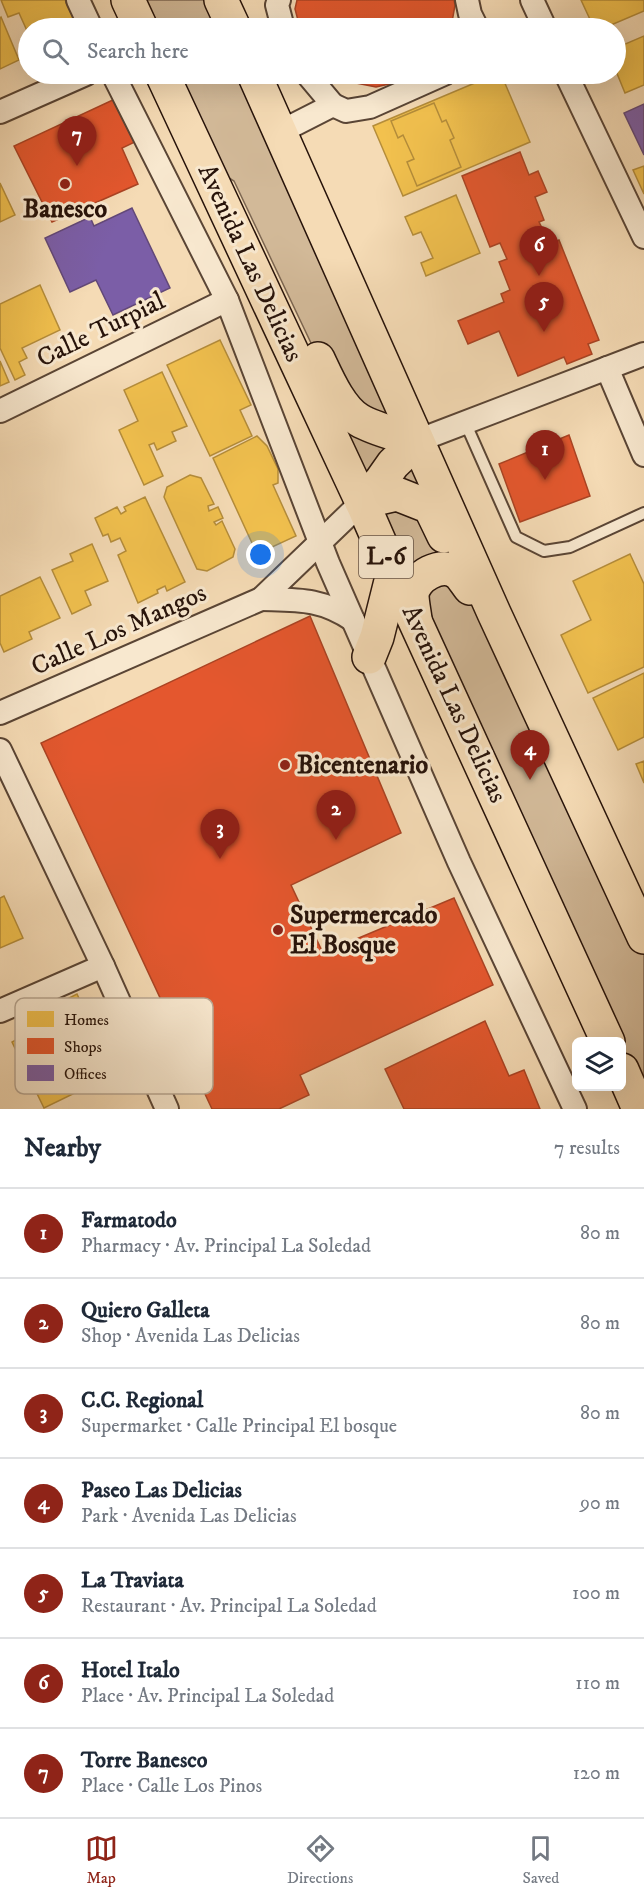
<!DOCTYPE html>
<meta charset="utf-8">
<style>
body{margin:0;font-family:"IM FELL DW Pica",serif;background:#f2f2f3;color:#1f2937}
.controls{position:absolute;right:18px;bottom:18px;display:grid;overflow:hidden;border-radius:9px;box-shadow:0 6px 24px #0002}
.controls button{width:54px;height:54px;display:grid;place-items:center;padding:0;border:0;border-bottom:2px solid #e0e1e3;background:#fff;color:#1f2937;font:30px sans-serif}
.you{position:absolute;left:261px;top:555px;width:21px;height:21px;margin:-15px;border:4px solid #fff;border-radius:50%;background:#1a73e8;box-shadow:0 0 0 9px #1a73e833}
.badge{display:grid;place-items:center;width:39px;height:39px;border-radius:50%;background:#8f2418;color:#fff;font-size:20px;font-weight:700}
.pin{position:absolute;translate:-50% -50px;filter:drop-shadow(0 2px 3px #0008)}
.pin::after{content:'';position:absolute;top:32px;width:21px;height:18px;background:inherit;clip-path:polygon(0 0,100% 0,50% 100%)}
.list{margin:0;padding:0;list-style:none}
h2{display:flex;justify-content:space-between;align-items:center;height:78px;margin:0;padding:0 24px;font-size:26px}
h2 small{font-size:20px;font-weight:400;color:#747a83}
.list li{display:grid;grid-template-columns:39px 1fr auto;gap:18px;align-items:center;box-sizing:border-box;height:90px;padding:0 24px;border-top:2px solid #e0e1e3}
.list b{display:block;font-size:22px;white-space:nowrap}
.list p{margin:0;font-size:20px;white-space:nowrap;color:#747a83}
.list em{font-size:20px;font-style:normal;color:#747a83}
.icon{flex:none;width:33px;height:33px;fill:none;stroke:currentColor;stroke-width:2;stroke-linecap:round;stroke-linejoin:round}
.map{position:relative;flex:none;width:644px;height:1109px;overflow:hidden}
.search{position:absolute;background:#fff;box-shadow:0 6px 24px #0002;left:18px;right:18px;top:18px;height:66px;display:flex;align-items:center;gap:15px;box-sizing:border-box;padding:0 21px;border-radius:33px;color:#747a83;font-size:22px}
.sheet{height:708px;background:#fff}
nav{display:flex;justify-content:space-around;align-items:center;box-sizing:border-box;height:84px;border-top:2px solid #e0e1e3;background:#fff;font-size:16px;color:#747a83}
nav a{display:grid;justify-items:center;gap:3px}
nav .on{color:#8f2418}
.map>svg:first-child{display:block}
.green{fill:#d2b998;stroke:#7c6651;stroke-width:1.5}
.homes{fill:#f2c14e;stroke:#b58d3a;stroke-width:1.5}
.shops{fill:#e4572e;stroke:#ab4323;stroke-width:1.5}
.offices{fill:#7b5ea7;stroke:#624878;stroke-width:1.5}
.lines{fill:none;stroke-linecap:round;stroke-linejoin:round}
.lane-casing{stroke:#5a4535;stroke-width:14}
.street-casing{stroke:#5a4535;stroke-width:26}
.primary-casing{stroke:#27130a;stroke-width:36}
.lane{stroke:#f8e8cf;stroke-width:10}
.street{stroke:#f8e8cf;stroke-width:22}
.primary{stroke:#f5dbb5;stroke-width:33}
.poi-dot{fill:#8f2418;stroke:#f8e8cf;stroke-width:2}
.labels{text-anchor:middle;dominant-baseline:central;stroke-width:6;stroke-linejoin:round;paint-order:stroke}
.shield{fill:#f8e8cf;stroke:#665345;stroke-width:1.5}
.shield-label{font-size:24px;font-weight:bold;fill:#27130a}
.poi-label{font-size:26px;font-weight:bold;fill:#27130a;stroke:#f8e8cf;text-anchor:start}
.street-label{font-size:26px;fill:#27130a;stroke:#f8e8cf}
.key{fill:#f8e8cf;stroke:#b9a894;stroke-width:1.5}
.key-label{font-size:16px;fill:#27130a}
</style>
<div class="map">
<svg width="644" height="1109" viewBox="0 0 644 1109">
<rect width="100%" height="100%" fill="#f5dbb5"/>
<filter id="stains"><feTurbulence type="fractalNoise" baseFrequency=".00333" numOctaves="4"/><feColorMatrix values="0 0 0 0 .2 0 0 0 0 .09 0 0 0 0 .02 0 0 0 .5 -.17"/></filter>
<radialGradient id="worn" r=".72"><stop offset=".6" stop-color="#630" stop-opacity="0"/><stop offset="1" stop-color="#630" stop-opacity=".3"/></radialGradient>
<g class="green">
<polygon points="128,0 220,0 233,28 141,28"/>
<polygon points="162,74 253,74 644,940 644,1109 622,1065 622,1042 415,620 330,383 234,181 201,160"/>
</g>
<g class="homes">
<polygon points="1,0 65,0 78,28 28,28 28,33 19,13 8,17"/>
<polygon points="581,0 644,0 644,11 604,28 594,28"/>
<polygon points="1,17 19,60 0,69 0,18"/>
<polygon points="644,36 644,85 625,93 616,71 616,48"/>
<polygon points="496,74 501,74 530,142 403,196 373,126"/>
<polygon points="434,103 442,122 446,120 454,138 450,140 461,167 417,186 407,162 414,159 403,135 398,138 391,121"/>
<polygon points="644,166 644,194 633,170"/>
<polygon points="0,183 15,215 0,222"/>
<polygon points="456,195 480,253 426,276 421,263 433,258 421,232 413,235 405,217"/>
<polygon points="40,285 60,330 22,348 27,358 19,362 25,375 15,380 0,348 0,304"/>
<polygon points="220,340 251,405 240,410 252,436 210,456 167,365"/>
<polygon points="0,361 9,382 0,386"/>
<polygon points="162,372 187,426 172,432 176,441 157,450 154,443 149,445 163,476 144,485 119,430 138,421 124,390"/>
<polygon points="257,436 267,446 278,469 278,483 273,485 296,536 257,554 213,458"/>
<polygon points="190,475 201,478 214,504 208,506 209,511 218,507 223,518 214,522 216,525 222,521 235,549 233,557 207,571 197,569 164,497 167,487"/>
<polygon points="145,497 185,582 167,591 165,586 157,590 158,593 138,603 118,555 126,551 120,538 111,542 108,534 103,536 95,518 117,507 121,514 126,511 124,507"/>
<polygon points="92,544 108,581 85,591 91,605 72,614 52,570 73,561 70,554"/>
<polygon points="630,554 644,584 644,667 588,693 561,635 591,620 573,581"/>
<polygon points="40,577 60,618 29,632 32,639 4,652 0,643 0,596"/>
<polygon points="644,673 644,737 618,750 593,698"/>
<polygon points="644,761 644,783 636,764"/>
<polygon points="4,896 23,938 0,948 0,898"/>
<polygon points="77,994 92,1026 87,1028 110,1076 44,1108 12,1042 25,1035 22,1029 40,1020 39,1017 59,1007 57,1004"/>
</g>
<g class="shops">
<polygon points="297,0 454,0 455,5 451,28 300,28 295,9"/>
<polygon points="333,74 416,74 407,80 376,87 346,81"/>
<polygon points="117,98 137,141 122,148 138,184 52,222 14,146"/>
<polygon points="520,152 529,175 538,171 547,192 535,197 544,220 539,222 542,228 536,231 542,247 559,240 599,340 588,344 592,354 567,364 564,357 518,376 499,331 468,344 458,321 504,302 501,294 510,290 499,262 507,259 500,243 490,247 462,176"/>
<polygon points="569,435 590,496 520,522 499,464"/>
<polygon points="310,616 401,833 291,885 323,953 454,898 493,985 300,1075 309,1095 279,1109 212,1109 41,743"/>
<polygon points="485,1021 509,1076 524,1070 540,1109 404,1109 385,1069"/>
</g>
<g class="offices">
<polygon points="644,104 644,155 624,113"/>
<polygon points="132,208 170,288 113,315 96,280 70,292 45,238 90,217 94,226"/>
</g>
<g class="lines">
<g class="lane-casing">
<polyline id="lane" points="465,422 516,537 544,551 570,547 644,513"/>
</g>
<g class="street-casing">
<g id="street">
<polyline points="78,0 91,28"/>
<polyline points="279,0 277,5 283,28"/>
<polyline points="467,0 470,14 477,28"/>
<polyline points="532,0 545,28"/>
<polyline points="113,74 227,300 328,563 459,862 575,1109"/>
<polyline points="566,74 644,237"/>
<polyline points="333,105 346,111 370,107 444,74"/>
<polyline points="0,112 86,74"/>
<polyline points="280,132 333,105 307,74"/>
<polyline points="607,368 644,455"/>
<polyline points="0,411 227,300"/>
<polyline points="417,441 644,354"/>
<path d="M 261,599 C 297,600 321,598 353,620"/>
<polyline points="0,713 261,599 362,502"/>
<polyline points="0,750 103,966 167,1109"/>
<polyline points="0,1011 103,966"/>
</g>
</g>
<g class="primary-casing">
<g id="primary">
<polyline points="128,0 141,28"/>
<polyline points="221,0 234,28"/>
<polyline points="162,74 362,502 393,573 608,1042"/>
<polyline points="254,74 494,613 644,937"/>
<path d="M 318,359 C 327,378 340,409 359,420 C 376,430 398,434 417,441 L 393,464 L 381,481 L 362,502"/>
<polyline points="362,502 397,494 430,507 444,536"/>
<path d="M 415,619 C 414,611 412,602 412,595 C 414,576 442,561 458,573 C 462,576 466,583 470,588"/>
<polyline points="369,657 377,637 393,573"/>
<polyline points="622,1070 639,1109"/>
</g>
</g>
<use href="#lane" class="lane"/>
<use href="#street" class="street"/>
<use href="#primary" class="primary"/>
</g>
<g class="poi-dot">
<circle cx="65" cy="184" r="6"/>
<circle cx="285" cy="765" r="6"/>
<circle cx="278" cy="930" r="6"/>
</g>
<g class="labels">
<rect class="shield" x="359" y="536" width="54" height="42" rx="4.5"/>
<g class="shield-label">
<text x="386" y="557">L-6</text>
</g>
<g class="poi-label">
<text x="65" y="209" text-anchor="middle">Banesco</text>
<text x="297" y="765">Bicentenario</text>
<text x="290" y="915">Supermercado<tspan x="290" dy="30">El Bosque</tspan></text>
</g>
<g class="street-label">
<text transform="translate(250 263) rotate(65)">Avenida Las Delicias</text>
<text transform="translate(101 330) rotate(-26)">Calle Turpial</text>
<text transform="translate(119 630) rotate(-24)">Calle Los Mangos</text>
<text transform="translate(454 704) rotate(65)">Avenida Las Delicias</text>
</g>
</g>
<rect x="15" y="998" width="198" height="96" rx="9" class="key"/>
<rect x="27" y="1011" width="27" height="16" fill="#f2c14e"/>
<rect x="27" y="1038" width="27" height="16" fill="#e4572e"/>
<rect x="27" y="1065" width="27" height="16" fill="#7b5ea7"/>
<g class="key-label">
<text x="64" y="1025">Homes</text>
<text x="64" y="1052">Shops</text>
<text x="64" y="1079">Offices</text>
</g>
<rect width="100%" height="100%" filter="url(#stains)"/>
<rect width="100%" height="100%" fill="url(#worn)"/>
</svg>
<div class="controls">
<button><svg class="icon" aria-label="layers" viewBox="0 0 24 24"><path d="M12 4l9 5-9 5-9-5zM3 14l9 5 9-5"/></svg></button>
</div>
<div class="you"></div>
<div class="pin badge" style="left:545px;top:480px">1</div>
<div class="pin badge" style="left:336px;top:840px">2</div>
<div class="pin badge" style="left:220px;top:859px">3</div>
<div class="pin badge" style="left:530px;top:780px">4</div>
<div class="pin badge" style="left:544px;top:332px">5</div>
<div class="pin badge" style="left:539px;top:276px">6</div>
<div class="pin badge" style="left:77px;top:166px">7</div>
<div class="search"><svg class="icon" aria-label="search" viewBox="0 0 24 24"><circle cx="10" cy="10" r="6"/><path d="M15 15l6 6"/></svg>Search here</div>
</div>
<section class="sheet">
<h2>Nearby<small>7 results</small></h2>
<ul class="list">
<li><span class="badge">1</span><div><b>Farmatodo</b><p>Pharmacy · Av. Principal La Soledad</p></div><em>80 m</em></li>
<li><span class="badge">2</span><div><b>Quiero Galleta</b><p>Shop · Avenida Las Delicias</p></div><em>80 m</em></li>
<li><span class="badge">3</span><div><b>C.C. Regional</b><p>Supermarket · Calle Principal El bosque</p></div><em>80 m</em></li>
<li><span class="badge">4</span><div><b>Paseo Las Delicias</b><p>Park · Avenida Las Delicias</p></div><em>90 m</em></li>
<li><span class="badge">5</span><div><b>La Traviata</b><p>Restaurant · Av. Principal La Soledad</p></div><em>100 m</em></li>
<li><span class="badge">6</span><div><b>Hotel Italo</b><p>Place · Av. Principal La Soledad</p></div><em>110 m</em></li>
<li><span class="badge">7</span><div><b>Torre Banesco</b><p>Place · Calle Los Pinos</p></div><em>120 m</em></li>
</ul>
</section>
<nav>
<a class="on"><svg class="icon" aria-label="map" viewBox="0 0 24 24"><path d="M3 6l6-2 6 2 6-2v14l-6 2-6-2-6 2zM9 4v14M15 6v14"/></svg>Map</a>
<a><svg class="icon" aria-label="directions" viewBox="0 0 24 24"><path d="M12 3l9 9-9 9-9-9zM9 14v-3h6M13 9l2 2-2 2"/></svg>Directions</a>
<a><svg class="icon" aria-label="saved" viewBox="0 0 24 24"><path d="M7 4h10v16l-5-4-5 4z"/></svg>Saved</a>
</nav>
